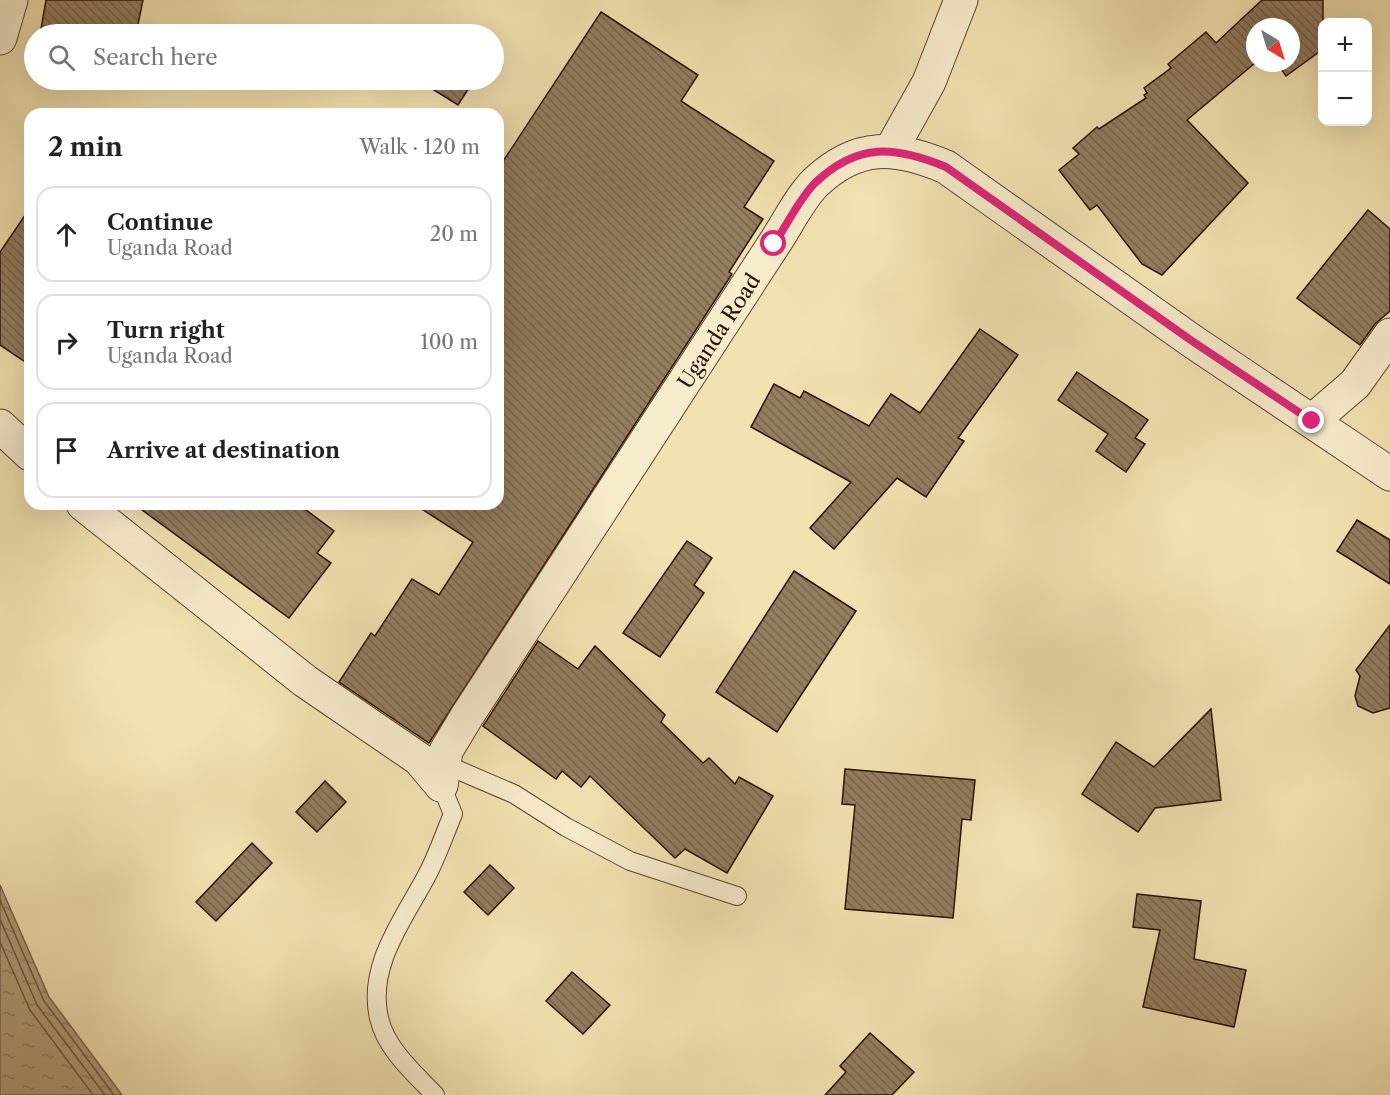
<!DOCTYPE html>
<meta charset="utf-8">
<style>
body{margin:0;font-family:"Libre Caslon Text",serif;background:#f2f2f2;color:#222}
.controls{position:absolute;right:18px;top:18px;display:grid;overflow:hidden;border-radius:12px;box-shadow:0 6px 24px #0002}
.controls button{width:54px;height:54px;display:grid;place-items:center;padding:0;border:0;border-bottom:2px solid #e0e0e0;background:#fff;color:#222;font:30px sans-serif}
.compass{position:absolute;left:1246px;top:18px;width:54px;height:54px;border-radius:50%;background:#fff;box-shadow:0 6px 24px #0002;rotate:142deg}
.stop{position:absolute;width:18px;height:18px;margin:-14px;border:4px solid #db2777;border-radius:50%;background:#fff}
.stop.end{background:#db2777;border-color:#fff;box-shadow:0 2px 6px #0008}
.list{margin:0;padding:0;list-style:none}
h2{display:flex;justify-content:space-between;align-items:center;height:78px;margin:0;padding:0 24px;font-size:26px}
h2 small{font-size:20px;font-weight:400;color:#767676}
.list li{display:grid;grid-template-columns:39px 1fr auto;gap:18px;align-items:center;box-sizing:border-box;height:96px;margin:0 12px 12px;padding:0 12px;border:2px solid #e0e0e0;border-radius:18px}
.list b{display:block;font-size:22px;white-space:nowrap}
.list p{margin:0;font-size:20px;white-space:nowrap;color:#767676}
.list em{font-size:20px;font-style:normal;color:#767676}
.icon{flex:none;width:33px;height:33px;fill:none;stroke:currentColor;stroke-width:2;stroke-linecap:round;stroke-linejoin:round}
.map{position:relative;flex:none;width:1390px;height:1095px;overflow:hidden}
.search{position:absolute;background:#fff;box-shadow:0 6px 24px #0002;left:24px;top:24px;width:480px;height:66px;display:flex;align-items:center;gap:15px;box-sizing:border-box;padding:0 21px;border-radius:33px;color:#767676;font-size:22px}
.panel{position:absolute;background:#fff;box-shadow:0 6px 24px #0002;left:24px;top:108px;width:480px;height:402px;border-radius:18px}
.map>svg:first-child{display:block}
.water{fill:url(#water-ripples);stroke:#79634a;stroke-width:1.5}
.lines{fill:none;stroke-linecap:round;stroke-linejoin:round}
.shore{stroke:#6c563f;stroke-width:1.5}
.building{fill:url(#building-back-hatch);stroke:#2a1007;stroke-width:1.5}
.lane-casing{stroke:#5c4432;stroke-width:20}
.street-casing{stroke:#5c4432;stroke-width:35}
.lane{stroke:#f7eccc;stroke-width:18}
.street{stroke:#f7eccc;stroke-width:33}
.route{stroke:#db2777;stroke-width:8}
.labels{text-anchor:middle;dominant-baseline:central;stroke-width:4.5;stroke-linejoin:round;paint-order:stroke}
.street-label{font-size:21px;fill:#2a1007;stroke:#f7eccc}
</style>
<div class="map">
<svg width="1390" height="1095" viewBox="0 0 1390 1095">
<defs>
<pattern id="water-ripples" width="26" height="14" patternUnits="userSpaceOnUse" patternTransform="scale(1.5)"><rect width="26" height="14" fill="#ae9b77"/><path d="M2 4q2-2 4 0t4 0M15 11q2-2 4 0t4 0" fill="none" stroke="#8e7d60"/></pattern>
<pattern id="building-back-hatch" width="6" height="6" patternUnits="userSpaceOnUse" patternTransform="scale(1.5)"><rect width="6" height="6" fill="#927d5f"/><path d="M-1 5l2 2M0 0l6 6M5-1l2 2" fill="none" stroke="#77654c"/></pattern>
</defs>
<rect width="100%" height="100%" fill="#f2e2b1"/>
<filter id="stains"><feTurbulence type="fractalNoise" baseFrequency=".00333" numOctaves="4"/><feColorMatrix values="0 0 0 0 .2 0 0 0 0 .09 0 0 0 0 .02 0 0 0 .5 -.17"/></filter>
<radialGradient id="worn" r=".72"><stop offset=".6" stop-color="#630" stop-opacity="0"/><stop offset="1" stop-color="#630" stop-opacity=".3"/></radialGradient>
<polygon class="water" points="0,885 49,997 122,1095 0,1095"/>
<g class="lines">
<g class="shore">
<polyline points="0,900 44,1001 114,1095"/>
<polyline points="0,919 37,1005 105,1095"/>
<polyline points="0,942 30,1010 93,1095"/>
</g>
</g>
<g class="building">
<polygon points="46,0 143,0 136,34 69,34 41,29"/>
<polygon points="1262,0 1323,0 1323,49 1286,76 1277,63 1291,63 1291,27 1255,27 1255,63 1187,120 1248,183 1162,275 1142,264 1097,205 1090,210 1059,170 1079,154 1073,148 1097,127 1099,129 1146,98 1144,95 1147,93 1144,88 1171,68 1168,64 1206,32 1216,43"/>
<polygon points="601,12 698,75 681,101 774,161 744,207 763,219 729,272 732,274 429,743 339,682 371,633 375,636 412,579 439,595 473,542 414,504 498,504 498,169"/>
<polygon points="418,80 474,80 458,105"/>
<polygon points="30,208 30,365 0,345 0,252"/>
<polygon points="1368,210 1390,229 1390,311 1375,324 1360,345 1297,298"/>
<polygon points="980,329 1018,355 958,438 964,441 926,497 897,478 834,549 810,528 851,482 751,427 774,384 800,398 804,391 869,426 891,394 920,413"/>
<polygon points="1077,372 1148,420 1135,438 1145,444 1126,472 1096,451 1108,434 1058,400"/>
<polygon points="134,504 298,504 334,531 317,553 331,563 289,618"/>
<polygon points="1357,520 1390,540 1390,584 1337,551"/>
<polygon points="687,541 712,558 694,585 704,593 660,657 623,633"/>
<polygon points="794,571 856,611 777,732 716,692"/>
<polygon points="1390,625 1390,708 1373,713 1358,706 1355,696 1360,676 1356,670"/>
<polygon points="538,641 578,669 595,646 665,715 661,722 703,763 709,758 735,784 739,777 773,796 727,873 685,849 675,858 590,776 581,787 562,771 556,779 483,726"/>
<polygon points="1211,709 1221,800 1155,808 1138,832 1082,794 1116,742 1154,767"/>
<polygon points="845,769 975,780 971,820 962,819 953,918 845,909 855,805 842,804"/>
<polygon points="325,781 346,802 317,832 296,812"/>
<polygon points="252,843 272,863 216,921 196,902"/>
<polygon points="490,865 514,888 488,915 464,892"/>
<polygon points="1137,894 1201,901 1194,959 1246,970 1234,1027 1143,1007 1160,930 1133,927"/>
<polygon points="572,972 610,1005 583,1034 546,1001"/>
<polygon points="870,1033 914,1072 892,1095 825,1095 846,1072 840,1066"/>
</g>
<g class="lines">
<g class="lane-casing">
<g id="lane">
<polyline points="444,764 514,794 566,827 630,861 737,896"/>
<path d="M 435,1095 C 414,1073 386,1049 379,1018 C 367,966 403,920 426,877 C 437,857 444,835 453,814 L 441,785"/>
</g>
</g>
<g class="street-casing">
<g id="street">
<polyline points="0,38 11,0"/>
<polyline points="891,150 929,82 961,0"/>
<polyline points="1312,421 1355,384 1390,335"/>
<polyline points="0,426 30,454"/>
<polyline points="83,504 305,681 419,759 441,785"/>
<path d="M 441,785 L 446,751 L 467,716 L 774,244 C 787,225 799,199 815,183 C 858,142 896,146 946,167 L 1192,341 L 1390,474"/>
</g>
</g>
<use href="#lane" class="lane"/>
<use href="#street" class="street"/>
</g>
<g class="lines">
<path class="route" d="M 774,244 C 787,225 799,199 815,183 C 858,142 895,146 946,167 L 1192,341 L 1312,421"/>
</g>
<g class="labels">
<g class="street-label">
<text transform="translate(719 331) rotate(-57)">Uganda Road</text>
</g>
</g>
<rect width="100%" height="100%" filter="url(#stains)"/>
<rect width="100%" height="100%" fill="url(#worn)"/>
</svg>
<div class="controls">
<button>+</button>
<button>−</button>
</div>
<svg class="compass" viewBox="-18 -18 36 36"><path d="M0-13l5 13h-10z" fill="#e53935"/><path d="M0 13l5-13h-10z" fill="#767676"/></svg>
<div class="stop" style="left:774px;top:244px"></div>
<div class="stop end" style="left:1312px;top:421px"></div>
<div class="search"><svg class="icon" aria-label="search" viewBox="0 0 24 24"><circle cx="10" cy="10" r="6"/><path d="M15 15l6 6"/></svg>Search here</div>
<section class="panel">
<h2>2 min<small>Walk · 120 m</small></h2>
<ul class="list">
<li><svg class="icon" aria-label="ahead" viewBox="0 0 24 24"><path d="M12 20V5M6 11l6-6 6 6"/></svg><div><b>Continue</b><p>Uganda Road</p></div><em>20 m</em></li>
<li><svg class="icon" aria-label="right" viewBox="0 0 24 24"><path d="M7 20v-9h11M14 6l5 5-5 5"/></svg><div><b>Turn right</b><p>Uganda Road</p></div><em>100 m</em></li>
<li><svg class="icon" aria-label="arrive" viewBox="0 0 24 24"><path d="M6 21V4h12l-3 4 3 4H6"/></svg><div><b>Arrive at destination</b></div></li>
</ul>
</section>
</div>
